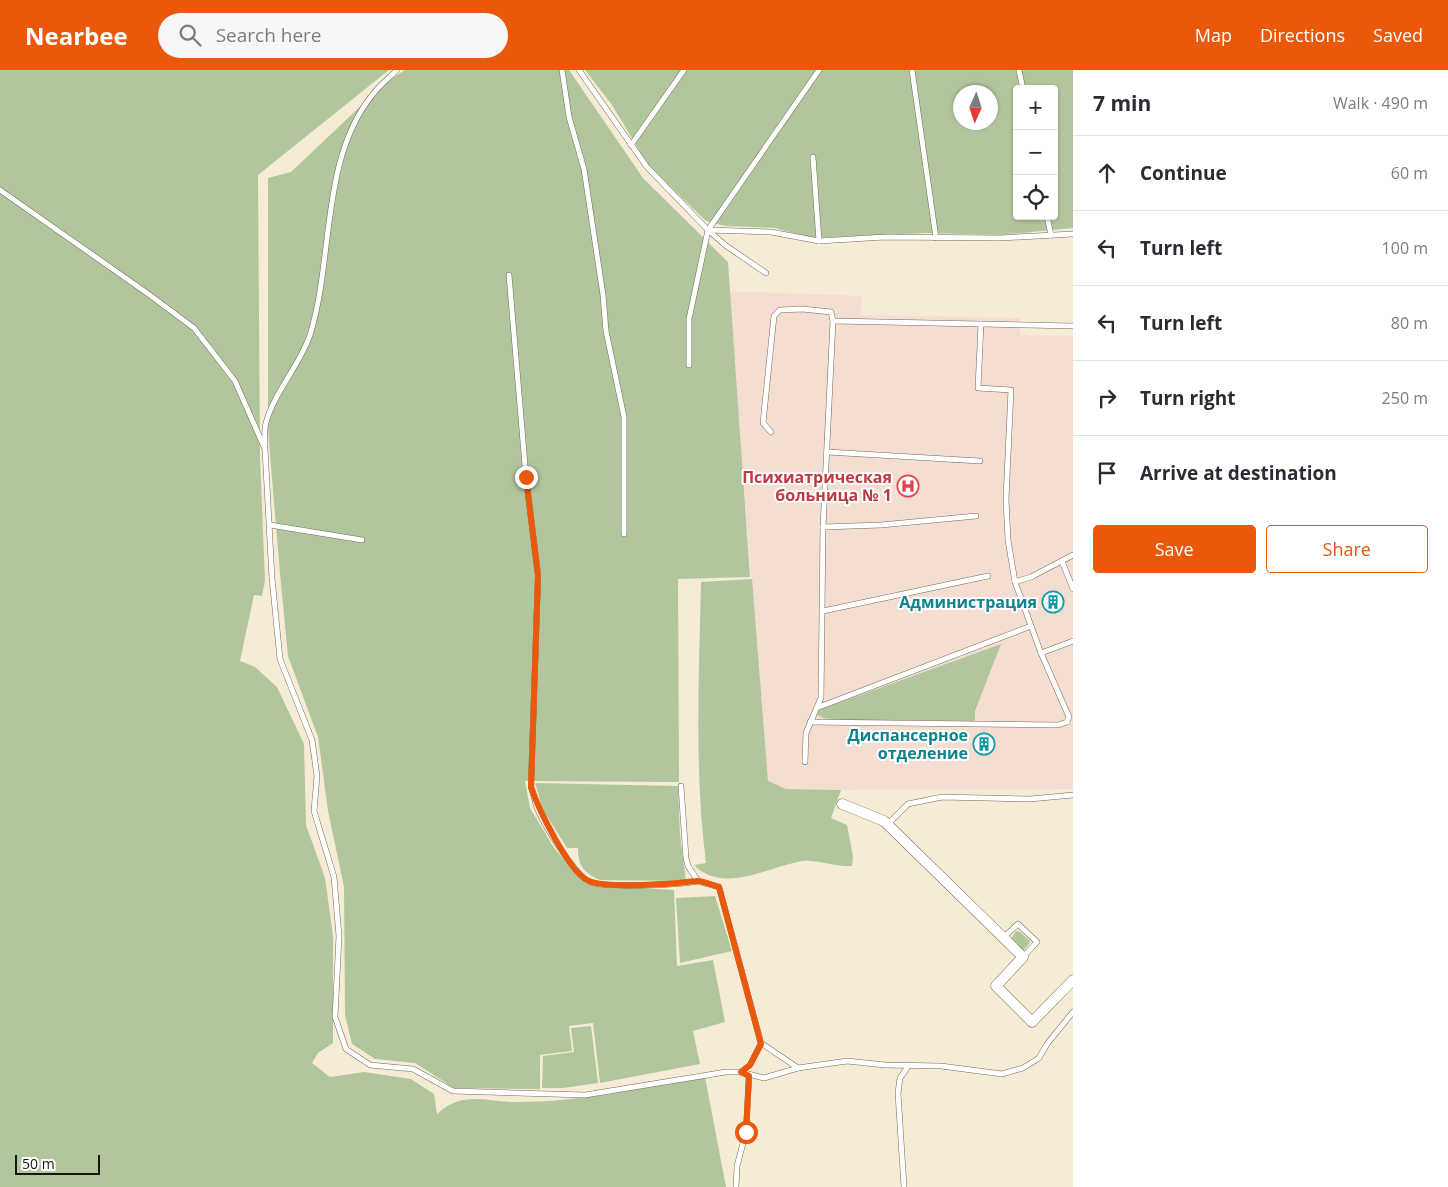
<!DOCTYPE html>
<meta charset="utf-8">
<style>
body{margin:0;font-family:"Open Sans",sans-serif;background:#f7f7f7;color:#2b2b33}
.controls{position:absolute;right:15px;top:15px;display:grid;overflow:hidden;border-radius:5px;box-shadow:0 1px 4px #0004}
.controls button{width:45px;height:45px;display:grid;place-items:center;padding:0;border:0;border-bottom:1px solid #e1e1e2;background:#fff;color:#2b2b33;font:25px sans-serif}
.compass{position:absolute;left:953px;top:15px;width:45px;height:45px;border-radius:50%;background:#fff;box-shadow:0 1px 4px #0004;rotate:183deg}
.scale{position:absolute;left:15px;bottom:12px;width:85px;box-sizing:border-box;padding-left:5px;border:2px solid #1a160e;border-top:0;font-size:14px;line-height:18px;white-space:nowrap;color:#1a160e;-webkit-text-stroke:4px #fff;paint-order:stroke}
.stop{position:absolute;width:15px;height:15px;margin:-11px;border:4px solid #ea580c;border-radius:50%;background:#fff}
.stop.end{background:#ea580c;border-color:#fff;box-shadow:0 1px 5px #0008}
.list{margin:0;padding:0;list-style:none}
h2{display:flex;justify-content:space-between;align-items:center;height:65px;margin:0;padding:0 20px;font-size:21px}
h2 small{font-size:16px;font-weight:400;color:#7c7c81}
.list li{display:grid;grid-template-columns:32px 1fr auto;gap:15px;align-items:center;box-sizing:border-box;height:75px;padding:0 20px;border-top:1px solid #e1e1e2}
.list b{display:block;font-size:19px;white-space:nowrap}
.list em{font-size:16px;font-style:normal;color:#7c7c81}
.actions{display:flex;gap:10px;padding:15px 20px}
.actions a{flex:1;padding:11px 0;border:1px solid #ea580c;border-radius:5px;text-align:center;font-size:18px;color:#ea580c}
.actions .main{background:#ea580c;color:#fff}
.icon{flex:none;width:28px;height:28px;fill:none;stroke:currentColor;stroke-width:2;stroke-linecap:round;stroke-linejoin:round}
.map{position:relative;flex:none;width:1073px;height:1117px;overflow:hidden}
header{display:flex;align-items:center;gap:30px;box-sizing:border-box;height:70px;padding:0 25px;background:#ea580c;color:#fff}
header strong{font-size:24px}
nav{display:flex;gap:28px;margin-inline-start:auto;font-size:18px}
.search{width:350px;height:45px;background:#f7f7f7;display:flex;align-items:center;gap:12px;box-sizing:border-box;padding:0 18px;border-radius:28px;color:#7c7c81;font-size:19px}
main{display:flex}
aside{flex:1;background:#fff}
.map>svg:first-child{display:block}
.medical{fill:#f4ded1}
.green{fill:#b2c69e;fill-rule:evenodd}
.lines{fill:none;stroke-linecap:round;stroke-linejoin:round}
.service-casing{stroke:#736a56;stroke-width:6}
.minor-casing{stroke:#736a56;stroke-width:11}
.service{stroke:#fff;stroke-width:5}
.minor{stroke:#fff;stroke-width:10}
.route{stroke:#ea580c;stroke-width:6}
.labels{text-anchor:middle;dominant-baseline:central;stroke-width:4;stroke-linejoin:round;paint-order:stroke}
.health-label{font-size:16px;font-weight:bold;fill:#be3a42;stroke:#fff;text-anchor:end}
.culture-label{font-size:16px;font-weight:bold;fill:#0d838f;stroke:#fff;text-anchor:end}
</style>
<header>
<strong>Nearbee</strong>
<div class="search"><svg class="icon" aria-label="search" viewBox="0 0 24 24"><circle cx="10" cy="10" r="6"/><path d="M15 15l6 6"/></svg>Search here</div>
<nav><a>Map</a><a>Directions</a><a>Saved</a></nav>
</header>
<main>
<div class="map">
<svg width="1073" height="1117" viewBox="0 0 1073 1117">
<rect width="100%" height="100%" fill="#f6ecd5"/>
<polygon class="medical" points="725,221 862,226 861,245 1020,248 1020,265 1073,266 1073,719 841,720 786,719 768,711 736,322"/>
<g class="green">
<path d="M 0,0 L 389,0 L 258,105 L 260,387 L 265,511 L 262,526 L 254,525 L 240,591 L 255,597 L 277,617 L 304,674 L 306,755 L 325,808 L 333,866 L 333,973 L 318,983 L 312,993 L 330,1007 L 364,1002 L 411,1009 L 434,1024 L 437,1044 C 463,1020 485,1032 516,1032 C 580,1032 642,1018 705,1007 L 726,1117 L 0,1117 Z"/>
<polygon points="405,0 569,0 643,108 728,192 750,507 678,509 679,712 525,711 530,738 554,778 586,814 674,820 677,896 713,890 725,952 693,961 700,994 600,1013 593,953 569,956 572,981 540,985 540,1019 454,1018 415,993 375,989 352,974 345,945 344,817 328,741 318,667 288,586 280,504 268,360 268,108 291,102 386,12"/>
<path d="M 585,0 L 1073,0 L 1073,158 L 999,165 L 927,163 L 811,168 L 775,158 L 726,156 L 706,151 L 648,95 L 612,35 ZM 1017,19 L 1054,19 L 1054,146 L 1017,146 ZM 961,22 L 991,22 L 991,52 L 961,52 Z"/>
<path d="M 752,509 L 768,711 L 786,719 L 841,720 L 831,748 L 847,755 L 853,786 L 852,796 C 837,797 814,789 803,791 C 770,796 723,825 694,795 L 706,793 C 694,700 699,606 701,512 Z"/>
<polygon points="1001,574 975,641 975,651 841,650 823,648 816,644 819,640"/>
<path d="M 535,713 L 678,716 L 680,765 L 686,811 L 600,810 C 584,803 578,796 578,778 L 567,778 L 543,740 Z"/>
<polygon points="715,826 732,881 680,893 676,828"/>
<polygon points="1016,861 1020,862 1030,871 1029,874 1023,881 1010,870"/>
<polygon points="591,956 598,1013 563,1018 542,1018 543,986 574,982 571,958"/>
</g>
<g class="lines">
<g class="service-casing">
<g id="service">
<polyline points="562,0 569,47 584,99 603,225 606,261 624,347 624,464"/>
<polyline points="579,0 647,97 708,160 771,162 819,171 885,167 1000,168 1073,164"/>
<polyline points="912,0 936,168"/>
<polyline points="1019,0 1023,19"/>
<polyline points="631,75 684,0"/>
<polyline points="813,87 819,171"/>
<polyline points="0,120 147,223 194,258 235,311 265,379 272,508 280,589 312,670 317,706 314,741 334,807 339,866 335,947 346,979 370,995 413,999 453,1021 585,1025 726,1002 741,1002 764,1008 798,998 847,991 885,995 941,996 1002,1004 1023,998 1039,988 1047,974 1073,942"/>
<polyline points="1047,146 1051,165"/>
<polyline points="708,160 725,175 766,203"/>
<path d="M 509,205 L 526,407 L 538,505 L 531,717 C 534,725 535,733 538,740 C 544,754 576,807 590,812 C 607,818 679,815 698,811"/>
<polyline points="833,251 1073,256"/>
<polyline points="689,295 689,249 708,160 819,0"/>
<polyline points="771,362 763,353 774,246 780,240 802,239 831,242 833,251 823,457 821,628 806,663 805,692"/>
<path d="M 265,375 C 265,368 264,359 266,353 C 273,324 300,295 310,265 C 334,188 320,89 373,24 C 380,15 389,8 397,0"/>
<polyline points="827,382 980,391"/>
<polyline points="270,455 362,470"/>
<polyline points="823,457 881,455 976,446"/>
<polyline points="1062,491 1073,519"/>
<polyline points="1015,512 1031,507 1073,485"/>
<polyline points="823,541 988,506"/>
<polyline points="1041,583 1073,571"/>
<polyline points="819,637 1031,556"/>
<polyline points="810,652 1058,655 1067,652 1069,647 1041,583 1015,512 1008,470 1006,429 1011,320 978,318 981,254"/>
<polyline points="681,716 686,788 688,796 698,811 719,817 761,973 798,998"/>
<polyline points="888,754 908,734 942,727 1030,729 1073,725"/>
<polyline points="1004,867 1018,854 1037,872 1023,887"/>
<polyline points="741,1002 750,995 761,973"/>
<polyline points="736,1117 737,1096 746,1062 749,1006"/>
<polyline points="904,1117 898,1023 900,1008 909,995"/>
</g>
</g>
<g class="minor-casing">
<polyline id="minor" points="842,734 884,751 1023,887 996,916 1032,952 1073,910"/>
</g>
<use href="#service" class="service"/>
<use href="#minor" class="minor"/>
</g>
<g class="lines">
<path class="route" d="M 526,407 L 538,506 L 531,717 C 538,738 569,803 589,811 C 603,817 645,815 662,814 C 674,814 685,812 697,811 C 703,811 712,815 719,817 L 761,974 L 750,995 L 741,1002 L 749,1006 L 746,1062"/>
</g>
<defs>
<g id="hospital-ring" transform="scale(1.125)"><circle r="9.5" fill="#fff" stroke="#e0444e" stroke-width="1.5"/><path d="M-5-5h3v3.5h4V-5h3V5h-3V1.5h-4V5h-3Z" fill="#e0444e"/></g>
<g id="building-ring" transform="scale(1.125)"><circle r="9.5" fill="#fff" stroke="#0f9aa8" stroke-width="1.5"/><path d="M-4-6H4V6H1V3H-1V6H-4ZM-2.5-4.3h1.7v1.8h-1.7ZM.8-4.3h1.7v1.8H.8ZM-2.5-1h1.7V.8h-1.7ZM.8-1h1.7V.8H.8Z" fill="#0f9aa8"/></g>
</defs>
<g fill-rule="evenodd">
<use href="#hospital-ring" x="908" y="416"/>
<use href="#building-ring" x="1053" y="532"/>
<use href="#building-ring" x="984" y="674"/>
</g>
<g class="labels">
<g class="health-label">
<text x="892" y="407">Психиатрическая<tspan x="892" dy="18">больница № 1</tspan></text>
</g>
<g class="culture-label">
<text x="1037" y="532">Администрация</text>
<text x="968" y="665">Диспансерное<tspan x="968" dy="18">отделение</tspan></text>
</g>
</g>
</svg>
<div class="controls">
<button>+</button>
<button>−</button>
<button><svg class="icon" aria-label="locate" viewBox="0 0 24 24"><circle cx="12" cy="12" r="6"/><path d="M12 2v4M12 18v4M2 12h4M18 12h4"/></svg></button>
</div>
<svg class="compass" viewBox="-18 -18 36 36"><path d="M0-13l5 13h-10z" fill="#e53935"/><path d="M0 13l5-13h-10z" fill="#7c7c81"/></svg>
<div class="scale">50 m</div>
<div class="stop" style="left:746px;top:1062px"></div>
<div class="stop end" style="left:526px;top:407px"></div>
</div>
<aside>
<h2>7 min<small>Walk · 490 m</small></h2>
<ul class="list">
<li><svg class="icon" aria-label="ahead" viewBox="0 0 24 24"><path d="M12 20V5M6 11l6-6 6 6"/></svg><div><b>Continue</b></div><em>60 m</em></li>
<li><svg class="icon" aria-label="left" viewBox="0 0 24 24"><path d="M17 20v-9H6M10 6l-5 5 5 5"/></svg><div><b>Turn left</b></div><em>100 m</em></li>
<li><svg class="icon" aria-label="left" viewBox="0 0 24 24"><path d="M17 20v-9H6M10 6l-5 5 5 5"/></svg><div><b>Turn left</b></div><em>80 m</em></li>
<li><svg class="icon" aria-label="right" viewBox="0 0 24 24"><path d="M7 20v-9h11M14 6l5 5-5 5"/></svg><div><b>Turn right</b></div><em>250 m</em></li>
<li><svg class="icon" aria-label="arrive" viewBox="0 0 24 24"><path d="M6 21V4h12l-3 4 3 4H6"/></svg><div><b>Arrive at destination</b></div></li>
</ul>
<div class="actions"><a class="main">Save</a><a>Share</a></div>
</aside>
</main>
